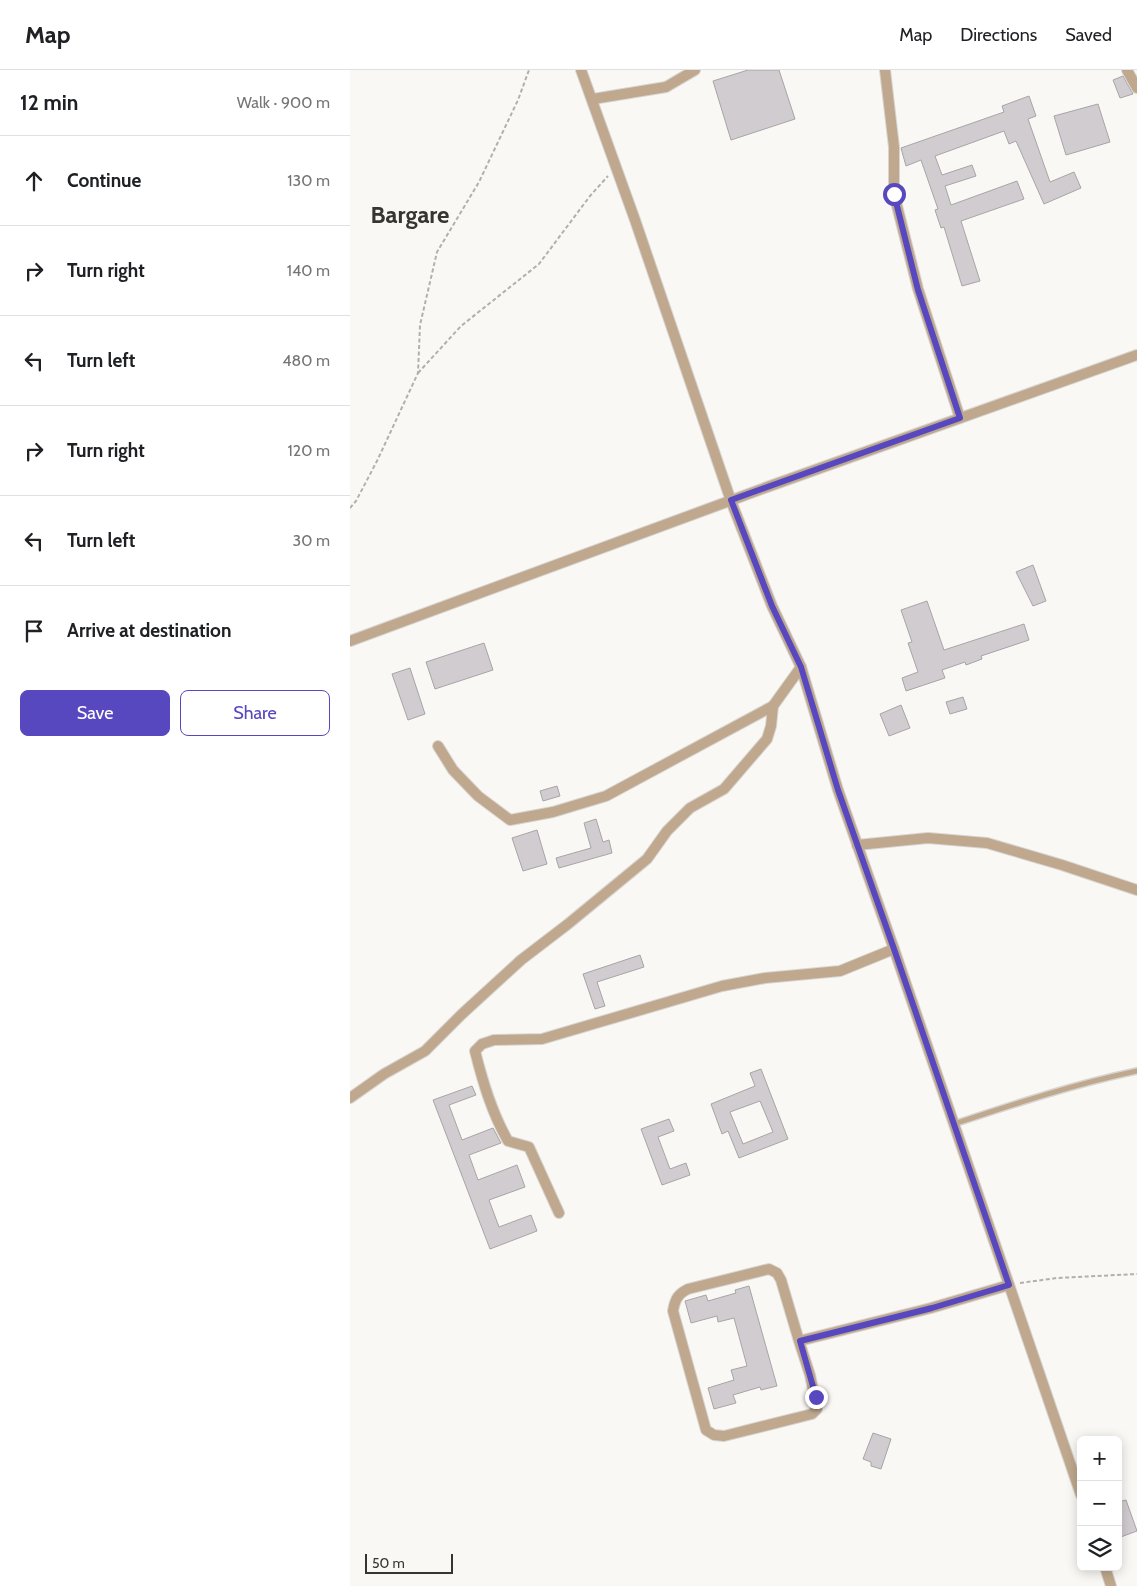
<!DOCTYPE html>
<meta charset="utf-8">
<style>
body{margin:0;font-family:Cabin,sans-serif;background:#f6f6f6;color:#202124}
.controls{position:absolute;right:15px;bottom:15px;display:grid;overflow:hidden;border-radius:8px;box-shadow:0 2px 12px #0003}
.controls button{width:45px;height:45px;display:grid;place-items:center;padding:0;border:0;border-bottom:1px solid #e0e0e0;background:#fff;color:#202124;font:25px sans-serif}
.scale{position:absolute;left:15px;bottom:12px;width:88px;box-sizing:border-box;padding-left:5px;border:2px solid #363533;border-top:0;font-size:14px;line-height:18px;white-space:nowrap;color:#363533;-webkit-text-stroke:4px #faf8f4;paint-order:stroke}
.stop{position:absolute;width:15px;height:15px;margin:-11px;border:4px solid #5748c0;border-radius:50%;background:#fff}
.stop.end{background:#5748c0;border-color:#fff;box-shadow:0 1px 5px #0008}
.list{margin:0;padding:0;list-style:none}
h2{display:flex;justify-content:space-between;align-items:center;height:65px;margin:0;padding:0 20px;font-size:21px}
h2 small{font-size:16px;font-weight:400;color:#757577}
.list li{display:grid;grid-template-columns:32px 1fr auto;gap:15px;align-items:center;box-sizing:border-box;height:90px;padding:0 20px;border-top:1px solid #e0e0e0}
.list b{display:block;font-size:19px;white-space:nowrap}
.list em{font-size:16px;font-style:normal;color:#757577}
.actions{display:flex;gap:10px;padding:15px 20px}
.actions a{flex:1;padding:11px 0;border:1px solid #5748c0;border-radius:8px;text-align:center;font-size:18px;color:#5748c0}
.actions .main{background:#5748c0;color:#fff}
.icon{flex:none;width:28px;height:28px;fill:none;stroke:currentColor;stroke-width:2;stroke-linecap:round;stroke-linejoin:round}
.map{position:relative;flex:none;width:787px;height:1516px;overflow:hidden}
header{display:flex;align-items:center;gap:30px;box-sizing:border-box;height:70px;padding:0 25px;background:#fff;border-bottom:1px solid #e0e0e0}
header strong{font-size:24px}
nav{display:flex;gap:28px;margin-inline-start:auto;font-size:18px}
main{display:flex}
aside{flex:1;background:#fff}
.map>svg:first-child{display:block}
.building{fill:#d0cccf;stroke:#a8a4a7;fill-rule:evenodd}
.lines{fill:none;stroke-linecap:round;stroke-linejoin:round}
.service-casing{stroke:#d7d5d1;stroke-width:8}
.minor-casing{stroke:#d7d5d1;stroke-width:12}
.path{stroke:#b1b0ad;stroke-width:2;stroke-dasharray:4 2.5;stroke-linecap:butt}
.service{stroke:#bfa88d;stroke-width:5}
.minor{stroke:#bfa88d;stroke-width:10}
.route{stroke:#5748c0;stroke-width:6}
.labels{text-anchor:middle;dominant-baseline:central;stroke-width:4;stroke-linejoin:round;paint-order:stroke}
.district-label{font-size:24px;font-weight:bold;fill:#363533;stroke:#faf8f4}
</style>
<header>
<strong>Map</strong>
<nav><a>Map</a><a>Directions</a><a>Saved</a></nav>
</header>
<main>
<aside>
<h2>12 min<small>Walk · 900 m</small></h2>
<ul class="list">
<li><svg class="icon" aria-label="ahead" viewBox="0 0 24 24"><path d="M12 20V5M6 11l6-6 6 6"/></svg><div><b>Continue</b></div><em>130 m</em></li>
<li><svg class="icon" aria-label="right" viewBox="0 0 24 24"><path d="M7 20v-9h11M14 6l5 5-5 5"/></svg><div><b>Turn right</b></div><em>140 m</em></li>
<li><svg class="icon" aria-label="left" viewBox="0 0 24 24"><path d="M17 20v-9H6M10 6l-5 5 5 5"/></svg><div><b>Turn left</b></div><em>480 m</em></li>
<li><svg class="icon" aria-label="right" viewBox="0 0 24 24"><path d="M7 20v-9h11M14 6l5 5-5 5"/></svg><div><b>Turn right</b></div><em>120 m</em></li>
<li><svg class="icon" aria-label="left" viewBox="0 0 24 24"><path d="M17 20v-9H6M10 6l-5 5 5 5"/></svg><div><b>Turn left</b></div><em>30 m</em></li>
<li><svg class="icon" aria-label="arrive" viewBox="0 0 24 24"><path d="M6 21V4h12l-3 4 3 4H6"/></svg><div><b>Arrive at destination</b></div></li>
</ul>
<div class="actions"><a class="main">Save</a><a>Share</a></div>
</aside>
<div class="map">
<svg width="787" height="1516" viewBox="0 0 787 1516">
<rect width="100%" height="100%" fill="#faf8f4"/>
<g class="building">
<polygon points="398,0 429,0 445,49 381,70 363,11"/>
<polygon points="773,6 783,24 770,28 763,10"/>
<polygon points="679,26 686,46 678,49 700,112 724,102 731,118 694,134 666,71 659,74 654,61 585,86 592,105 622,95 626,106 595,116 601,135 667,111 674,129 611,151 630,211 612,216 594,157 591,158 585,140 588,139 571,90 556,96 551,78 654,42 652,36"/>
<polygon points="748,34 760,72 716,85 704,46"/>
<polygon points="683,495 696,531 683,536 666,502"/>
<polygon points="577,531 594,580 674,554 679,570 631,586 632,589 616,595 615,592 592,600 595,608 556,621 552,608 568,602 558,573 562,572 551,540"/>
<polygon points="134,573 143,600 85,619 76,592"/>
<polygon points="60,598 75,644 58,650 42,604"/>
<polygon points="613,627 617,639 600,644 596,632"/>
<polygon points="551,635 560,658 539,666 530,644"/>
<polygon points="207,716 210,726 193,731 190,721"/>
<polygon points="246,749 253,772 259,770 262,783 209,798 206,788 241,778 234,753"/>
<polygon points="187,760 197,794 173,801 162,768"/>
<polygon points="290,885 294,897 247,912 255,936 245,939 233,904"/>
<path d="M 411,999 L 438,1069 L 389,1088 L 378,1061 L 372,1064 L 361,1034 L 405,1016 L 400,1003 ZM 410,1031 L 423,1062 L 393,1074 L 380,1042 Z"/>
<polygon points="122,1016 126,1025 99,1035 112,1070 143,1058 151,1073 119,1085 128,1110 167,1095 175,1117 139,1130 149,1157 181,1145 187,1161 140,1179 83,1030"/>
<polygon points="319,1049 324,1061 308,1067 320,1099 336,1093 340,1105 312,1115 291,1059"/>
<polygon points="399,1216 427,1316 411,1320 410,1317 383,1325 386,1333 364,1339 358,1318 384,1310 381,1300 397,1296 384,1248 368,1252 367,1246 341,1253 335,1231 356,1225 358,1231 386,1223 385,1220"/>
<polygon points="523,1363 541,1369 531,1399 521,1396 521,1392 513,1389"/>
<polygon points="776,1430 787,1461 768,1468 768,1432"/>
</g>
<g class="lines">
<g class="service-casing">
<path id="service" d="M 604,1054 C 664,1034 725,1014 787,1001"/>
</g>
<g class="minor-casing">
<g id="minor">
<polyline points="231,0 285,150 381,431 422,536 451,597 488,720 544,879 731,1425"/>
<polyline points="535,0 544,77 544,124 568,219 610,348"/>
<polyline points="777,0 787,18"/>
<polyline points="243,29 316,17 345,0"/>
<polyline points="0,571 420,416 787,285"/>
<polyline points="88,676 103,700 128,726 160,750 203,742 256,726 423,636"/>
<polyline points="507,775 578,768 637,773 712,795 787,820"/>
<polyline points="0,1028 34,1004 75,981 111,945 171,890 218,854 297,789 317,761 340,738 374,719 417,669 421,656 423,636 451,597"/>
<path d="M 209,1143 L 179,1077 L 158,1071 C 142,1043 133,1013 125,981 L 132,974 L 144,970 L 192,969 L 372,916 L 415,908 L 490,901 L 544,879"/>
<path d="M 449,1271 L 431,1210 L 427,1203 L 419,1199 L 338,1219 C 328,1224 325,1229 323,1241 L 356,1360 L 364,1365 L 374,1366 L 462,1344 L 467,1339 L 460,1305 L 449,1271 L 581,1238 L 659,1215"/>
<polyline points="755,1497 761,1516"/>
</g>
</g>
<g class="path">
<polyline points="68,303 111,256 189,194 240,126 258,106"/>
<polyline points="0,438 6,431 27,391 68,303 70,255 87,182 129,112 168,30 179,0"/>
<polyline points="670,1213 707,1208 787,1204"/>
</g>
<use href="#service" class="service"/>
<use href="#minor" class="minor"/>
</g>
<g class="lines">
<polyline class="route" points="466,1327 450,1271 582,1238 659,1215 544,879 488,720 451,597 422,536 381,430 610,348 568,220 544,124"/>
</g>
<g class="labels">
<g class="district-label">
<text x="60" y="144">Bargare</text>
</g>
</g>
</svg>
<div class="controls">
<button>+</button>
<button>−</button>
<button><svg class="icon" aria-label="layers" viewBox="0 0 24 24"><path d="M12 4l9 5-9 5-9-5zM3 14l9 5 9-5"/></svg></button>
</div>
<div class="scale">50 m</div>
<div class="stop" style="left:544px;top:124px"></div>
<div class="stop end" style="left:466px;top:1327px"></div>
</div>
</main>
